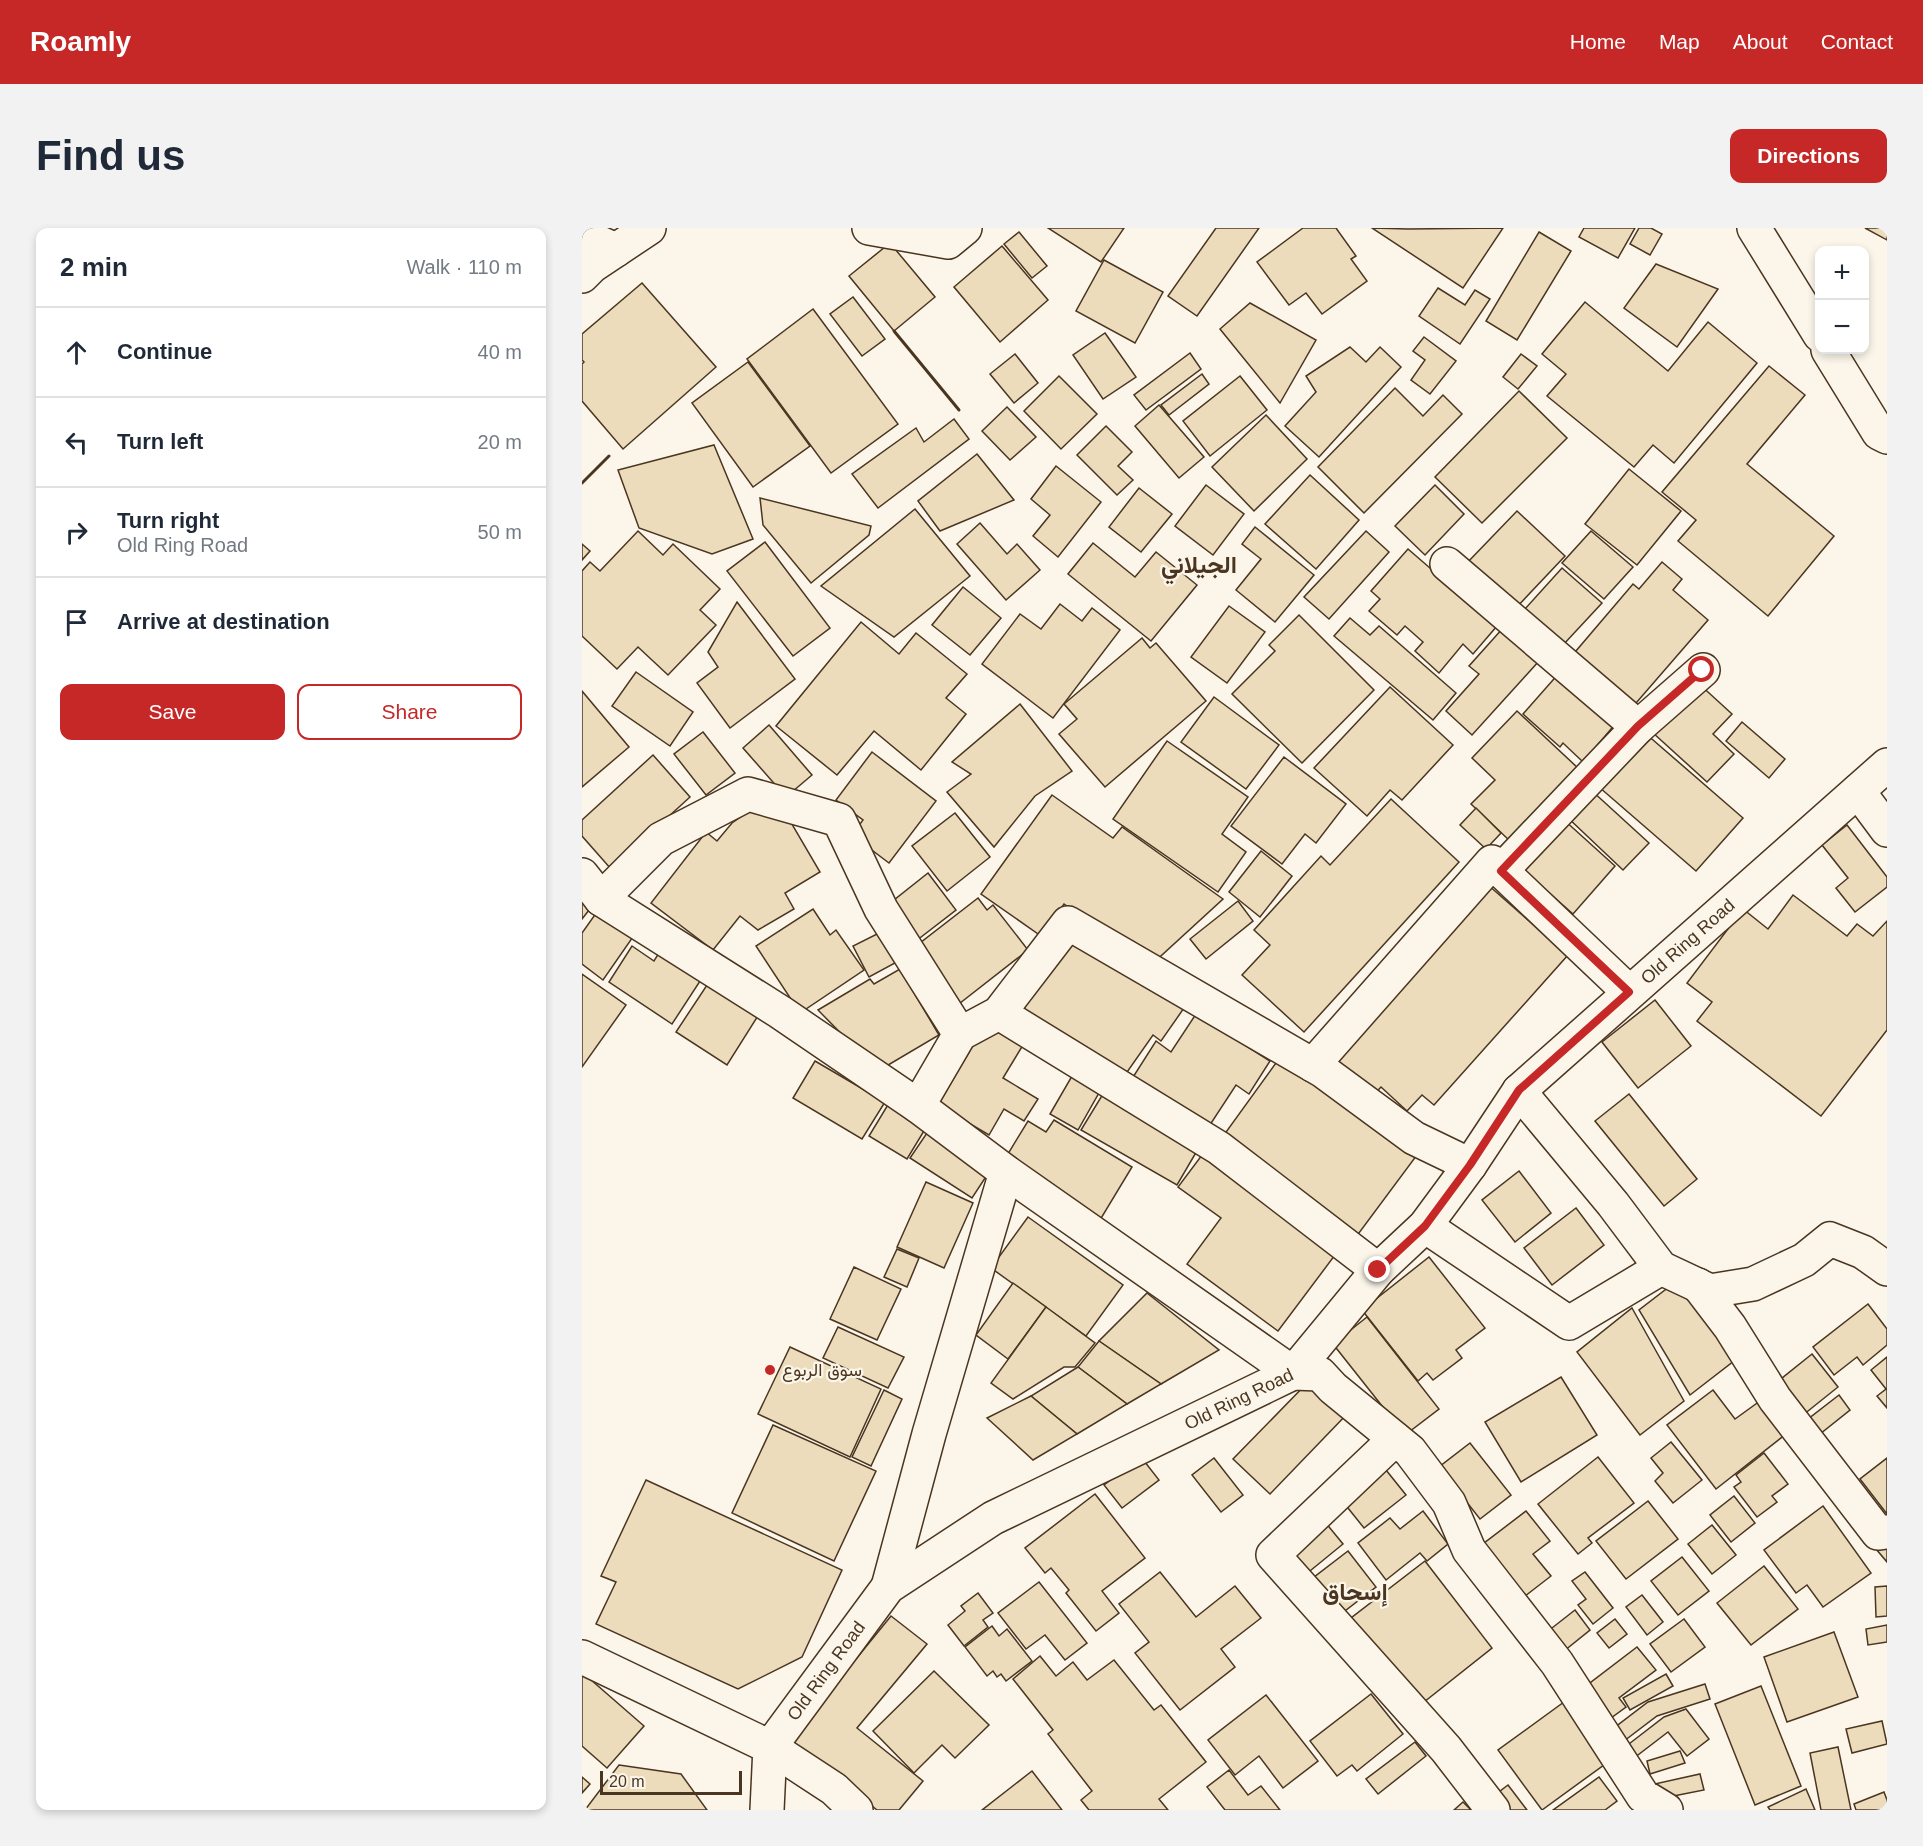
<!DOCTYPE html>
<meta charset="utf-8">
<style>
body{margin:0;font-family:Arial,Vazirmatn,sans-serif;background:#f2f2f3;color:#1f2937}
.controls{position:absolute;right:18px;top:18px;display:grid;overflow:hidden;border-radius:12px;box-shadow:0 3px 9px #0003}
.controls button{width:54px;height:54px;display:grid;place-items:center;padding:0;border:0;border-bottom:2px solid #e0e1e3;background:#fff;color:#1f2937;font:30px sans-serif}
.scale{position:absolute;left:18px;bottom:15px;width:142px;box-sizing:border-box;padding-left:6px;border:3px solid #4a3520;border-top:0;font-size:16px;line-height:21px;white-space:nowrap;color:#4a3520;-webkit-text-stroke:4px #fbf6e9;paint-order:stroke}
.stop{position:absolute;width:18px;height:18px;margin:-14px;border:4px solid #c62828;border-radius:50%;background:#fff}
.stop.end{background:#c62828;border-color:#fff;box-shadow:0 2px 6px #0008}
.list{margin:0;padding:0;list-style:none}
h2{display:flex;justify-content:space-between;align-items:center;height:78px;margin:0;padding:0 24px;font-size:26px}
h2 small{font-size:20px;font-weight:400;color:#747a83}
.list li{display:grid;grid-template-columns:39px 1fr auto;gap:18px;align-items:center;box-sizing:border-box;height:90px;padding:0 24px;border-top:2px solid #e0e1e3}
.list b{display:block;font-size:22px;white-space:nowrap}
.list p{margin:0;font-size:20px;white-space:nowrap;color:#747a83}
.list em{font-size:20px;font-style:normal;color:#747a83}
.actions{display:flex;gap:12px;padding:18px 24px}
.actions a{flex:1;padding:14px 0;border:2px solid #c62828;border-radius:12px;text-align:center;font-size:21px;color:#c62828}
.actions .main{background:#c62828;color:#fff}
.icon{flex:none;width:33px;height:33px;fill:none;stroke:currentColor;stroke-width:2;stroke-linecap:round;stroke-linejoin:round}
.map{position:relative;flex:none;width:1305px;height:1582px;overflow:hidden;border-radius:12px}
header{display:flex;align-items:center;gap:36px;box-sizing:border-box;height:84px;padding:0 30px;background:#c62828;color:#fff}
header strong{font-size:28px}
nav{display:flex;gap:33px;margin-inline-start:auto;font-size:21px}
.intro{display:flex;align-items:center;justify-content:space-between;box-sizing:border-box;height:144px;padding:0 36px}
h1{margin:0;font-size:42px}
.button{padding:15px 27px;border-radius:12px;background:#c62828;color:#fff;font-size:21px;font-weight:700}
main{display:flex;gap:36px;padding:0 36px}
aside{flex:1;background:#fff;border-radius:12px;box-shadow:0 3px 9px #0003}
.map>svg:first-child{display:block}
.building{fill:#ecdcbc;stroke:#4a3520;stroke-width:1.5}
.lines{fill:none;stroke-linecap:round;stroke-linejoin:round}
.minor-casing{stroke:#4a3520;stroke-width:36}
.minor{stroke:#fbf6e9;stroke-width:33}
.wall{stroke:#4a3520;stroke-width:3}
.route{stroke:#c62828;stroke-width:8}
.poi-dot{fill:#c62828;stroke:#fbf6e9;stroke-width:2}
.labels{text-anchor:middle;dominant-baseline:central;stroke-width:4.5;stroke-linejoin:round;paint-order:stroke}
.street-label{font-size:18px;fill:#4a3520;stroke:#fbf6e9}
.poi-label{font-size:18px;fill:#4a3520;stroke:#fbf6e9;text-anchor:start}
.district-label{font-size:24px;font-weight:bold;fill:#4a3520;stroke:#fbf6e9}
</style>
<header>
<strong>Roamly</strong>
<nav><a>Home</a><a>Map</a><a>About</a><a>Contact</a></nav>
</header>
<div class="intro"><h1>Find us</h1><a class="button">Directions</a></div>
<main>
<aside>
<h2>2 min<small>Walk · 110 m</small></h2>
<ul class="list">
<li><svg class="icon" aria-label="ahead" viewBox="0 0 24 24"><path d="M12 20V5M6 11l6-6 6 6"/></svg><div><b>Continue</b></div><em>40 m</em></li>
<li><svg class="icon" aria-label="left" viewBox="0 0 24 24"><path d="M17 20v-9H6M10 6l-5 5 5 5"/></svg><div><b>Turn left</b></div><em>20 m</em></li>
<li><svg class="icon" aria-label="right" viewBox="0 0 24 24"><path d="M7 20v-9h11M14 6l5 5-5 5"/></svg><div><b>Turn right</b><p>Old Ring Road</p></div><em>50 m</em></li>
<li><svg class="icon" aria-label="arrive" viewBox="0 0 24 24"><path d="M6 21V4h12l-3 4 3 4H6"/></svg><div><b>Arrive at destination</b></div></li>
</ul>
<div class="actions"><a class="main">Save</a><a>Share</a></div>
</aside>
<div class="map">
<svg width="1305" height="1582" viewBox="0 0 1305 1582">
<rect width="100%" height="100%" fill="#fbf6e9"/>
<g class="building">
<polygon points="466,0 542,0 519,34"/>
<polygon points="634,0 677,0 615,88 586,68"/>
<polygon points="721,0 754,0 774,28 769,31 785,53 740,86 724,65 707,77 675,34"/>
<polygon points="790,0 826,1 921,0 881,60"/>
<polygon points="1002,0 1053,0 1036,30 997,9"/>
<polygon points="1057,0 1069,0 1080,6 1068,27 1048,16"/>
<polygon points="1283,0 1305,0 1305,12"/>
<polygon points="437,4 465,38 450,50 422,16"/>
<polygon points="957,4 989,23 935,112 904,93"/>
<polygon points="308,15 353,69 312,103 267,48"/>
<polygon points="420,18 466,72 418,114 372,59"/>
<polygon points="522,32 581,64 553,115 494,83"/>
<polygon points="1074,36 1136,61 1095,119 1042,80"/>
<polygon points="60,55 134,139 41,221 0,173 0,136 2,134 0,132 0,106"/>
<polygon points="856,60 883,77 893,62 908,71 878,116 837,88"/>
<polygon points="271,69 303,111 280,128 248,86"/>
<polygon points="1003,74 1086,143 1126,94 1175,135 1092,235 1071,217 1052,239 965,168 984,146 960,126"/>
<polygon points="668,75 734,112 698,175 638,101"/>
<polygon points="231,81 316,196 249,245 165,131"/>
<polygon points="523,105 554,149 521,171 491,127"/>
<polygon points="842,109 874,133 848,166 829,152 843,132 831,123"/>
<polygon points="768,119 784,134 798,119 819,139 737,229 703,198 734,164 724,148"/>
<polygon points="608,125 619,141 564,182 552,167"/>
<polygon points="433,126 456,155 432,175 408,146"/>
<polygon points="939,126 955,138 936,161 921,149"/>
<polygon points="166,134 228,218 171,259 110,175"/>
<polygon points="1187,138 1223,167 1165,236 1252,308 1186,388 1096,313 1114,292 1080,264"/>
<polygon points="620,146 627,156 587,187 579,177"/>
<polygon points="477,148 515,186 479,221 442,183"/>
<polygon points="658,148 685,182 628,228 601,193"/>
<polygon points="813,160 841,188 861,167 880,186 782,285 736,239"/>
<polygon points="937,163 985,210 900,295 853,249"/>
<polygon points="577,177 622,229 597,250 553,198"/>
<polygon points="425,179 454,209 428,232 400,203"/>
<polygon points="684,187 725,231 672,283 630,239"/>
<polygon points="372,191 387,211 296,280 270,246 334,200 342,214"/>
<polygon points="524,198 550,224 536,238 551,252 535,267 495,227"/>
<polygon points="132,217 171,311 130,326 57,300 36,242"/>
<polygon points="395,226 432,272 358,303 336,273"/>
<polygon points="474,238 519,274 476,329 451,308 468,287 449,271"/>
<polygon points="1047,241 1099,283 1055,337 1003,296"/>
<polygon points="728,247 777,292 734,341 683,296"/>
<polygon points="624,257 662,286 631,327 593,298"/>
<polygon points="853,257 882,286 843,327 813,298"/>
<polygon points="557,260 590,286 559,324 527,299"/>
<polygon points="178,270 289,298 287,307 229,355 181,297"/>
<polygon points="333,281 388,348 312,409 239,358"/>
<polygon points="935,283 983,328 932,382 883,337"/>
<polygon points="398,295 425,326 435,316 458,342 424,372 375,316"/>
<polygon points="673,299 732,347 693,394 654,362 679,331 660,316"/>
<polygon points="56,303 81,327 91,316 138,361 118,382 134,397 86,447 56,419 35,441 0,408 0,343 8,334 18,343"/>
<polygon points="784,303 807,324 747,391 722,369"/>
<polygon points="1009,303 1051,339 1022,371 980,335"/>
<polygon points="183,314 248,400 211,428 145,343"/>
<polygon points="511,315 553,349 574,324 615,357 569,413 486,346"/>
<polygon points="0,316 8,323 0,332"/>
<polygon points="826,321 915,398 891,426 881,416 857,445 833,423 841,414 823,398 815,407 787,383 798,371 789,363"/>
<polygon points="1080,334 1100,351 1091,362 1126,392 1048,482 988,430 1051,356 1057,361"/>
<polygon points="980,340 1020,375 981,417 942,382"/>
<polygon points="381,359 419,390 388,427 350,397"/>
<polygon points="155,374 213,451 148,500 115,455 136,439 126,424"/>
<polygon points="478,376 500,393 510,380 538,402 471,490 400,436 438,386 459,401"/>
<polygon points="647,378 683,404 645,455 609,429"/>
<polygon points="717,387 792,462 720,535 650,466 693,423 687,417"/>
<polygon points="768,390 788,407 797,398 874,465 851,492 752,408"/>
<polygon points="279,394 317,426 334,405 385,446 364,470 384,486 339,542 292,503 255,547 194,498"/>
<polygon points="921,400 957,433 890,507 864,483 897,446 887,438"/>
<polygon points="560,410 568,420 574,415 624,473 523,559 477,506 495,491 482,476"/>
<polygon points="54,444 111,484 88,518 30,478"/>
<polygon points="978,444 1035,494 1001,534 981,515 978,519 941,486"/>
<polygon points="1115,454 1150,486 1131,506 1152,526 1125,554 1070,504"/>
<polygon points="808,459 871,517 820,572 808,562 785,588 732,540"/>
<polygon points="0,463 47,519 0,559"/>
<polygon points="632,469 697,517 664,561 599,514"/>
<polygon points="438,476 490,543 453,568 412,619 365,564 389,546 370,534"/>
<polygon points="935,483 997,541 929,614 889,576 913,552 890,530"/>
<polygon points="1160,494 1203,531 1187,550 1144,513"/>
<polygon points="187,497 230,547 204,569 161,520"/>
<polygon points="121,504 153,545 124,567 92,526"/>
<polygon points="1063,505 1161,590 1114,643 1017,559"/>
<polygon points="585,513 666,569 640,606 664,624 636,664 531,591"/>
<polygon points="290,524 354,573 307,635 270,607 281,592 254,572"/>
<polygon points="71,527 108,569 29,641 0,608 0,592"/>
<polygon points="702,529 764,576 734,615 723,606 700,636 649,598"/>
<polygon points="1009,562 1067,615 1041,642 984,588"/>
<polygon points="470,567 531,610 540,599 641,671 569,737 482,676 459,708 399,666"/>
<polygon points="809,571 877,634 722,804 660,747 688,717 672,702 739,628 748,637"/>
<polygon points="173,579 207,591 238,644 203,665 212,681 176,702 158,688 131,722 69,675 124,604 135,613 150,595"/>
<polygon points="894,580 919,605 904,621 878,597"/>
<polygon points="373,585 408,629 365,663 330,618"/>
<polygon points="981,591 1033,638 991,686 938,639"/>
<polygon points="1265,597 1305,649 1305,659 1273,684 1254,660 1266,650 1240,617"/>
<polygon points="679,623 710,648 678,689 647,664"/>
<polygon points="346,645 374,682 330,716 302,680"/>
<polygon points="905,656 986,727 852,877 840,867 825,883 799,859 789,870 747,833"/>
<polygon points="1211,667 1265,708 1275,696 1291,708 1305,693 1305,802 1239,888 1115,793 1130,774 1105,755 1161,681 1186,701"/>
<polygon points="0,668 11,677 0,691"/>
<polygon points="396,670 405,682 411,677 446,722 373,779 329,722"/>
<polygon points="656,673 671,693 624,731 608,711"/>
<polygon points="17,681 53,706 21,752 0,736 0,705"/>
<polygon points="231,681 248,707 254,702 282,742 218,785 174,718"/>
<polygon points="488,701 602,780 579,813 571,807 536,857 431,783"/>
<polygon points="297,705 313,735 287,749 271,718"/>
<polygon points="50,718 72,733 80,720 122,747 90,796 27,754"/>
<polygon points="318,741 357,807 296,843 236,782 288,751 292,756"/>
<polygon points="0,746 44,777 0,839"/>
<polygon points="129,751 179,783 145,837 94,804"/>
<polygon points="1073,772 1109,818 1056,860 1020,814"/>
<polygon points="614,786 688,833 667,866 654,857 622,906 546,857 574,813 589,824"/>
<polygon points="404,795 441,817 421,850 456,871 442,893 422,881 407,907 356,877"/>
<polygon points="699,828 835,927 774,1009 639,911"/>
<polygon points="233,833 303,874 280,911 211,870"/>
<polygon points="490,848 518,863 496,902 468,886"/>
<polygon points="524,861 619,916 595,957 499,902"/>
<polygon points="1047,866 1115,951 1082,978 1013,893"/>
<polygon points="307,875 345,898 325,931 287,908"/>
<polygon points="472,892 550,939 518,992 421,934 446,893 464,904"/>
<polygon points="347,902 409,941 390,970 328,930"/>
<polygon points="623,923 756,1023 696,1103 605,1036 639,990 596,959"/>
<polygon points="937,943 969,985 933,1014 900,972"/>
<polygon points="344,954 391,975 362,1040 315,1019"/>
<polygon points="994,980 1022,1017 970,1057 942,1020"/>
<polygon points="446,989 541,1057 504,1108 409,1040"/>
<polygon points="315,1021 337,1030 325,1059 302,1049"/>
<polygon points="847,1029 903,1100 874,1122 880,1130 851,1152 845,1145 836,1153 780,1082"/>
<polygon points="272,1039 319,1061 295,1112 248,1091"/>
<polygon points="1096,1052 1157,1129 1108,1167 1057,1082"/>
<polygon points="431,1055 464,1079 426,1131 394,1107"/>
<polygon points="565,1065 637,1122 579,1156 517,1113"/>
<polygon points="1286,1076 1305,1101 1305,1117 1281,1137 1275,1129 1252,1147 1231,1119"/>
<polygon points="464,1079 513,1115 493,1139 482,1139 431,1171 409,1155"/>
<polygon points="1050,1080 1102,1173 1058,1207 995,1124"/>
<polygon points="785,1089 857,1181 823,1207 751,1116"/>
<polygon points="256,1099 322,1129 306,1160 241,1130"/>
<polygon points="517,1113 579,1156 545,1176 496,1139"/>
<polygon points="208,1119 299,1161 268,1229 176,1186"/>
<polygon points="1230,1126 1256,1159 1216,1191 1190,1158"/>
<polygon points="1305,1129 1305,1180 1295,1168 1304,1161 1289,1142"/>
<polygon points="496,1139 545,1176 495,1206 449,1168"/>
<polygon points="979,1149 1015,1207 939,1254 903,1194"/>
<polygon points="729,1151 766,1185 688,1266 651,1231"/>
<polygon points="302,1162 320,1171 289,1238 270,1229"/>
<polygon points="1131,1162 1153,1191 1178,1173 1204,1206 1134,1261 1085,1197"/>
<polygon points="1257,1167 1268,1182 1233,1210 1221,1195"/>
<polygon points="449,1168 495,1206 451,1232 405,1190"/>
<polygon points="191,1197 294,1243 252,1333 150,1285"/>
<polygon points="1089,1214 1120,1252 1091,1275 1073,1253 1081,1245 1069,1230"/>
<polygon points="888,1215 929,1267 898,1291 857,1239"/>
<polygon points="1182,1225 1206,1256 1190,1268 1195,1274 1175,1289 1152,1259 1159,1254 1154,1247"/>
<polygon points="559,1229 577,1252 540,1280 522,1257"/>
<polygon points="1016,1229 1052,1275 1006,1310 1010,1315 996,1326 956,1276"/>
<polygon points="632,1230 661,1267 639,1284 610,1247"/>
<polygon points="1305,1230 1305,1286 1278,1251"/>
<polygon points="800,1237 824,1267 782,1300 758,1270"/>
<polygon points="64,1252 260,1342 220,1429 156,1461 14,1396 34,1354 19,1348"/>
<polygon points="513,1266 563,1330 520,1363 537,1385 514,1403 484,1365 487,1362 469,1340 463,1345 443,1320"/>
<polygon points="1152,1268 1173,1295 1149,1314 1128,1287"/>
<polygon points="1066,1273 1096,1311 1044,1351 1014,1313"/>
<polygon points="1241,1278 1289,1345 1241,1379 1225,1357 1214,1365 1182,1322"/>
<polygon points="841,1283 866,1316 845,1333 838,1325 804,1352 776,1315 808,1290 818,1301"/>
<polygon points="944,1283 968,1313 951,1326 969,1348 934,1375 893,1322"/>
<polygon points="743,1294 761,1316 723,1347 705,1324"/>
<polygon points="1130,1297 1154,1327 1130,1346 1106,1316"/>
<polygon points="1305,1312 1305,1334 1294,1321"/>
<polygon points="766,1323 794,1359 755,1389 727,1353"/>
<polygon points="1100,1329 1127,1363 1096,1387 1069,1353"/>
<polygon points="843,1333 910,1420 837,1478 769,1390"/>
<polygon points="1182,1338 1216,1381 1169,1417 1135,1375"/>
<polygon points="578,1344 614,1389 653,1358 679,1390 639,1421 653,1439 598,1482 553,1425 567,1414 537,1376"/>
<polygon points="1003,1344 1031,1380 1011,1396 996,1377 1004,1371 990,1353"/>
<polygon points="457,1354 505,1415 483,1432 463,1407 444,1421 416,1385"/>
<polygon points="1305,1358 1305,1388 1294,1389 1293,1359"/>
<polygon points="396,1365 411,1385 401,1392 406,1399 382,1418 366,1397 383,1383 379,1378"/>
<polygon points="1060,1367 1081,1394 1065,1407 1044,1379"/>
<polygon points="993,1382 1008,1402 977,1427 961,1407"/>
<polygon points="309,1388 345,1416 275,1500 341,1553 317,1582 295,1582 208,1512"/>
<polygon points="1033,1391 1045,1406 1027,1420 1015,1405"/>
<polygon points="1102,1391 1123,1419 1089,1444 1068,1416"/>
<polygon points="1305,1397 1305,1414 1286,1417 1284,1401"/>
<polygon points="410,1398 417,1408 425,1401 450,1433 424,1453 419,1446 415,1449 411,1443 405,1448 383,1419"/>
<polygon points="1252,1404 1276,1469 1205,1494 1182,1429"/>
<polygon points="1055,1419 1074,1442 1037,1470 1044,1479 1029,1490 1004,1458"/>
<polygon points="458,1428 474,1448 491,1434 505,1452 532,1432 572,1482 579,1477 624,1534 577,1571 586,1582 507,1582 499,1572 510,1563 466,1506 471,1502 431,1451"/>
<polygon points="352,1443 407,1497 373,1530 360,1517 332,1545 291,1503"/>
<polygon points="0,1444 62,1498 25,1540 0,1518"/>
<polygon points="1084,1446 1091,1458 1048,1482 1041,1470"/>
<polygon points="1123,1456 1128,1471 1075,1488 1042,1513 1032,1500 1066,1474"/>
<polygon points="1179,1458 1219,1558 1173,1577 1133,1476"/>
<polygon points="789,1466 821,1506 775,1543 770,1537 755,1548 728,1513"/>
<polygon points="684,1467 736,1533 701,1560 677,1528 653,1547 626,1512"/>
<polygon points="982,1474 1026,1534 960,1582 916,1522"/>
<polygon points="1104,1481 1127,1511 1105,1528 1086,1504 1052,1530 1043,1519 1082,1489"/>
<polygon points="1300,1493 1305,1516 1270,1525 1264,1501"/>
<polygon points="833,1514 844,1528 796,1566 784,1551"/>
<polygon points="1256,1519 1269,1582 1239,1582 1228,1525"/>
<polygon points="1098,1523 1103,1535 1068,1546 1065,1533"/>
<polygon points="37,1537 99,1546 125,1582 3,1582"/>
<polygon points="647,1542 666,1567 679,1558 698,1582 643,1582 625,1559"/>
<polygon points="450,1543 480,1582 400,1582"/>
<polygon points="1118,1546 1122,1562 1071,1572 1068,1557"/>
<polygon points="0,1549 8,1556 0,1565"/>
<polygon points="1017,1549 1035,1573 1023,1582 971,1582"/>
<polygon points="926,1557 945,1582 918,1582 909,1570"/>
<polygon points="1224,1561 1233,1582 1188,1582 1186,1579"/>
<polygon points="1302,1564 1305,1572 1305,1582 1274,1582 1272,1576"/>
<polygon points="881,1574 889,1582 872,1582"/>
</g>
<g class="lines">
<g class="minor-casing">
<g id="minor">
<polyline points="287,0 366,14 383,0"/>
<polyline points="1172,0 1238,107"/>
<polyline points="0,7 34,22"/>
<polyline points="0,48 10,38 67,0"/>
<polyline points="1246,122 1297,205 1305,209"/>
<polyline points="865,336 1056,499"/>
<polyline points="1276,563 1305,602"/>
<polyline points="919,643 1056,499 1121,442"/>
<polyline points="0,647 19,671 198,784 336,878 424,944 711,1145 738,1146 751,1160 828,1223 867,1275 887,1322 975,1435 1061,1568 1084,1582"/>
<polyline points="19,671 79,611 166,566 257,592 299,681 378,806"/>
<polyline points="417,785 637,920 796,1042"/>
<polyline points="731,837 910,634 1047,764"/>
<polyline points="937,863 1031,976 1079,1040 1128,1063 1171,1056 1222,1032 1248,1011 1281,1024 1305,1041"/>
<polyline points="336,878 378,806 417,785 486,695 741,843 832,910 888,937"/>
<polyline points="843,998 987,1095 1079,1040"/>
<polyline points="1116,1057 1148,1099 1193,1171 1296,1305 1305,1304"/>
<polyline points="813,1211 691,1327 864,1521 911,1582"/>
<polyline points="306,1359 347,1206 424,944"/>
<path id="s1" d="M 0,1429 L 188,1519 L 306,1359 L 411,1290 L 711,1145 L 796,1042 L 843,998 L 888,937 L 937,863 L 1305,537"/>
<polyline points="188,1519 252,1561 274,1582"/>
<polyline points="185,1582 188,1519"/>
</g>
</g>
<use href="#minor" class="minor"/>
<g class="wall">
<polyline points="312,103 377,182"/>
<polyline points="0,255 27,228"/>
</g>
</g>
<g class="lines">
<polyline class="route" points="796,1042 843,998 888,937 937,862 1047,764 919,643 1056,498 1120,442"/>
</g>
<circle class="poi-dot" cx="188" cy="1142" r="6"/>
<g class="labels">
<g class="street-label">
<text stroke="none"><textPath href="#s1" startOffset="1454">Old Ring Road</textPath></text>
<text stroke="none"><textPath href="#s1" startOffset="806">Old Ring Road</textPath></text>
<text stroke="none"><textPath href="#s1" startOffset="303">Old Ring Road</textPath></text>
</g>
<g class="poi-label">
<text x="200" y="1142">سوق الربوع</text>
</g>
<g class="district-label">
<text x="617" y="336">الجيلاني</text>
<text x="773" y="1363">إسحاق</text>
</g>
</g>
</svg>
<div class="controls">
<button>+</button>
<button>−</button>
</div>
<div class="scale">20 m</div>
<div class="stop" style="left:1120px;top:442px"></div>
<div class="stop end" style="left:796px;top:1042px"></div>
</div>
</main>
